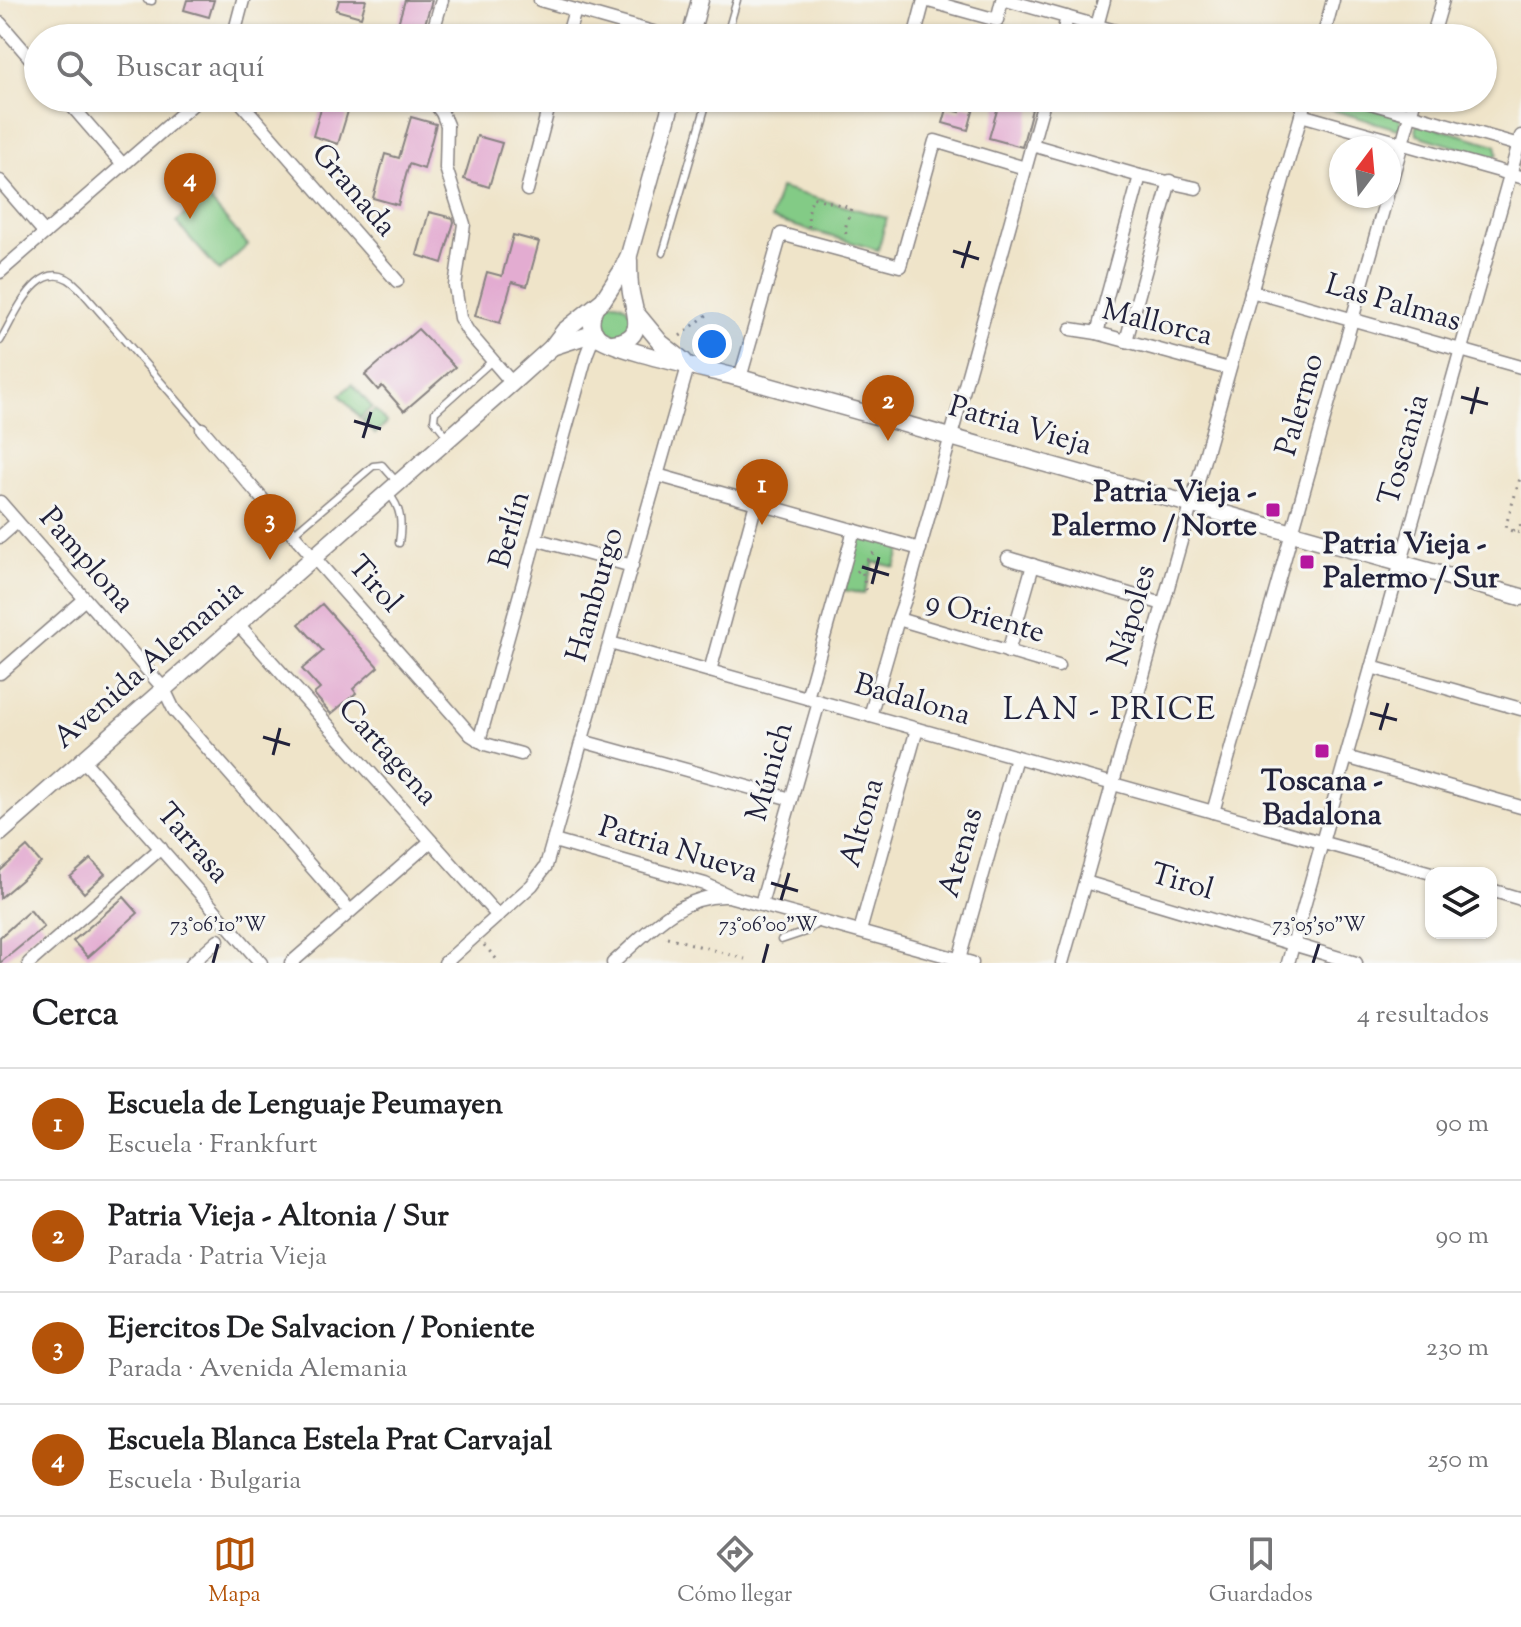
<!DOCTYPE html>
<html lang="es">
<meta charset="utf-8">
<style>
body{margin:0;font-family:"Sorts Mill Goudy",serif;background:#f6f6f6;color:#202124}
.controls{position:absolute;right:24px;bottom:24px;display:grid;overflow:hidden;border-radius:16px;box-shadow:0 2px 6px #0004}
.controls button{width:72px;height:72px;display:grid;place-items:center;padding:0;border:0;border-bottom:2px solid #e0e0e0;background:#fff;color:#202124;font:40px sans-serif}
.compass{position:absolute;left:1329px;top:136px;width:72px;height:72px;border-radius:50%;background:#fff;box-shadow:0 2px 6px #0004;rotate:16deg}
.you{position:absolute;left:712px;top:344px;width:28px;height:28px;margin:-20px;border:6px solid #fff;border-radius:50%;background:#1a73e8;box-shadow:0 0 0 12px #1a73e833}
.badge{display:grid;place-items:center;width:52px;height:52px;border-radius:50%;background:#b45309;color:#fff;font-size:26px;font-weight:700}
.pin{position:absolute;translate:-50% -66px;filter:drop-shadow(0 2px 4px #0008)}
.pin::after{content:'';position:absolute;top:42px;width:28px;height:24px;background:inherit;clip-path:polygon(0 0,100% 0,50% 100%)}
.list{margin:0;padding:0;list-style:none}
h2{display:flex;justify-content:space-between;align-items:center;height:104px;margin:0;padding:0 32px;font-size:34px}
h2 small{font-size:26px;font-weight:400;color:#757577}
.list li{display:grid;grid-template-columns:52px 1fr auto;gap:24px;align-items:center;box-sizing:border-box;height:112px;padding:0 32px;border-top:2px solid #e0e0e0}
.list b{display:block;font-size:30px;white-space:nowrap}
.list p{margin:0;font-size:26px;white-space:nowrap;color:#757577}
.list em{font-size:26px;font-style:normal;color:#757577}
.icon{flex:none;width:44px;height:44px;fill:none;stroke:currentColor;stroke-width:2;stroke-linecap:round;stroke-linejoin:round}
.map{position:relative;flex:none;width:1521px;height:963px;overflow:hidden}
.search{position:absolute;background:#fff;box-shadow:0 2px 6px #0004;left:24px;right:24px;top:24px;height:88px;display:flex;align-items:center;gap:20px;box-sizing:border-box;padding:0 28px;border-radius:44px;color:#757577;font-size:30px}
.sheet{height:552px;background:#fff}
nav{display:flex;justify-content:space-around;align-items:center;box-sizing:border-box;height:112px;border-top:2px solid #e0e0e0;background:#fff;font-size:22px;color:#757577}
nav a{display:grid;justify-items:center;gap:4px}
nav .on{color:#b45309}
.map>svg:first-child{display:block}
.green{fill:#83cb86;stroke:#527660;stroke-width:2}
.building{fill:#e3acd1}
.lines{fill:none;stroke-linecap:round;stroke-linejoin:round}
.lane-casing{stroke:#888382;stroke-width:9}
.street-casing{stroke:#888382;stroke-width:15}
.secondary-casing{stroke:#888382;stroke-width:19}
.path{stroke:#888382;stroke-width:3;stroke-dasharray:2 6;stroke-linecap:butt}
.lane{stroke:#fff;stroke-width:6}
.street{stroke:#fff;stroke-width:12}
.secondary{stroke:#fff;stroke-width:16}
.ticks{fill:none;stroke:#22223b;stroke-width:3}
.poi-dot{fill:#b5179e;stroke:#f6f6f2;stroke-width:3}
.labels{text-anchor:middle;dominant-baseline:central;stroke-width:6;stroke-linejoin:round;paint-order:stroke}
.street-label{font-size:30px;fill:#22223b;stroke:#f6f6f2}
.poi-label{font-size:30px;font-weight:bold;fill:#22223b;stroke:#f6f6f2;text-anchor:end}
.neighbourhood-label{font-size:32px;letter-spacing:2px;fill:#22223b;stroke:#f6f6f2}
.ticks-label{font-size:20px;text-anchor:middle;fill:#22223b;stroke:#f6f6f2;stroke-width:6;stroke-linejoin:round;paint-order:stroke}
</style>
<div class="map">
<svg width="1521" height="963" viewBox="0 0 1521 963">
<rect width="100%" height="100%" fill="#f6f6f2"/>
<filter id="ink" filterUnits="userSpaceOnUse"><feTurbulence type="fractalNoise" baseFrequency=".0125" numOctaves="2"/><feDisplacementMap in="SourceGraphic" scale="16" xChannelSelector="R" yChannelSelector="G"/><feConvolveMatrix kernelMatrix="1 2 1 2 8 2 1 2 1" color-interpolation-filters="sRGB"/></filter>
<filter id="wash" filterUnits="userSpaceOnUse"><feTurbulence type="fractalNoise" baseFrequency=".006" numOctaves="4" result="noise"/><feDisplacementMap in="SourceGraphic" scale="32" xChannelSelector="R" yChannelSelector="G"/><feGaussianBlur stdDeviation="1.8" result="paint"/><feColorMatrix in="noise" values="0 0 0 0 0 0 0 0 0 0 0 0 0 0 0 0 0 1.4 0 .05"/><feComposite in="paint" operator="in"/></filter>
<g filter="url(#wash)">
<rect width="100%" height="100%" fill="#efe4c9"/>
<g class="green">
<polygon points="1003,24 1051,37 1000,38"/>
<polygon points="1315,98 1336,98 1400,117 1401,127 1397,129 1315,105"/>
<polygon points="1420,123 1496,145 1498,154 1492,158 1417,135 1416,126"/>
<polygon points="780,188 887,218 878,250 771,219"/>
<polygon points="206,196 248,245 219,271 176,222"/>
<circle cx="614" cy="319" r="17"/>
<polygon points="352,384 372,407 360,418 340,395"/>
<polygon points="375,410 387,423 375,434 362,420"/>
<polygon points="858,538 902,545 895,567 874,562 864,594 844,590"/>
</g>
<g id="blocks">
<g class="building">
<polygon points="187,0 214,0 209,17 184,10"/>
<polygon points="339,0 366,0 361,17 336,10"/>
<polygon points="405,0 432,0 422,34 397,27"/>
<polygon points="324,98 352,98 338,144 313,136"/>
<polygon points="1000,100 1032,109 1022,147 989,138"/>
<polygon points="962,105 974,108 968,130 943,123 947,109 960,112"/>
<polygon points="411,117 436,124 424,169 409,164 398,205 373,198 385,154 399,158"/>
<polygon points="477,136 502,143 489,187 464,179"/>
<polygon points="429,212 453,218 454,222 442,263 417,255"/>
<polygon points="513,235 539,242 527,286 512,282 500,323 475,316 487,272 502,276"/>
<polygon points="418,329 455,367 404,411 382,386 378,390 365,375"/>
<polygon points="322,604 378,667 353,689 356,693 331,714 314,694 320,689 302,669 323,651 299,624"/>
<polygon points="27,847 41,863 0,898 0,871"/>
<polygon points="91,859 105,874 84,893 70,877"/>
<polygon points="124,897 138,913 88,957 73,941"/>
<polygon points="30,910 44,927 0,963 0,937"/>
</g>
</g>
</g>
<g filter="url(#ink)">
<use href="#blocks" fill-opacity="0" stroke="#888382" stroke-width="2"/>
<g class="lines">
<g class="lane-casing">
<g id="lane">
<polyline points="147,0 152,1"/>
<polyline points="726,38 737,0"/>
<polyline points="663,253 708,98"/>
<path d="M 0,341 C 16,314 41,248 79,288 L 202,429"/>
<polyline points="447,436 434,420 435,412 492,361"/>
<path d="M 388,493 C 402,508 402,524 399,543"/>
<polyline points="292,535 373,466 382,465 396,481"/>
<polyline points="781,940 805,932 818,923"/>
</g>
</g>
<g class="street-casing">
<g id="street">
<polyline points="540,0 674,38"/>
<polyline points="925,0 997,20 1002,0"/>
<polyline points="1006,0 1140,38"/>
<polyline points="0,23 38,67"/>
<polyline points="1097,26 1104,0"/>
<polyline points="233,38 243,0"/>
<polyline points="431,38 442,0"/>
<polyline points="567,38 575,10"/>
<polyline points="914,38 924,0"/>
<polyline points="1062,38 1067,17"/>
<polyline points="1323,38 1333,0"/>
<polyline points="1432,38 1443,0"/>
<polyline points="65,98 123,165"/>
<polyline points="237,98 397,281"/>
<polyline points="431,98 442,113 447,125 446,168 464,224 455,286 460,318 469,333 512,383"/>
<polyline points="1353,98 1519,145"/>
<polyline points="1301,115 1521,177"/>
<polyline points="1032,145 1140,176 1196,188"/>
<polyline points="0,181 45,233"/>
<polyline points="1389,189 1415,98"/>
<polyline points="527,190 551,98"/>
<polyline points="0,272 200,98"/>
<polyline points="1251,291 1521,367"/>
<polyline points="1071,329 1097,333 1229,369"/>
<polyline points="1097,333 1140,176"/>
<polyline points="1126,341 1170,181"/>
<polyline points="740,378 781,234 900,266 935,141 1025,168"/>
<path d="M 202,429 C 290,533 382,633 471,735 L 485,744 L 521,754"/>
<polyline points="657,475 920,549"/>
<polyline points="0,502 164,689 174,710 350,911"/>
<polyline points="0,537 17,522"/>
<polyline points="535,539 632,566"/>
<polyline points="1008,558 1163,604"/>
<polyline points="898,619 1058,666"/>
<polyline points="238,624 498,916"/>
<polyline points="610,643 1431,873"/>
<polyline points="1008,652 1033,565"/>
<polyline points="1371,667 1521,709"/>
<polyline points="710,671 756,503"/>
<polyline points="0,673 85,599"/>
<polyline points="807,698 854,530"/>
<polyline points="870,716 898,619 907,594 1045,98"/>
<polyline points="479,741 587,353 595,333"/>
<polyline points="582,741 791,799"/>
<polyline points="1346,757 1521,807"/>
<polyline points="83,760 261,963"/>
<polyline points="1213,812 1387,196"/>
<polyline points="554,841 705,884 732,897 972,963"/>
<polyline points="1085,882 1356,963"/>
<polyline points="1491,890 1521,899"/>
<polyline points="761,904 819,702"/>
<polyline points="860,931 917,729"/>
<polyline points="29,963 161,848"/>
<polyline points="192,963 218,940"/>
<polyline points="291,963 431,841"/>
<polyline points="445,963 532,885 546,866 689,363"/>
<path d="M 613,963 C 646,934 679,894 727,896"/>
<polyline points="958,963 1016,757"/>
<polyline points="1062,963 1306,98"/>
<polyline points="1288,963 1521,136"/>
</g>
</g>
<g class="secondary-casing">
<g id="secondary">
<polyline points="690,38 700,0"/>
<path d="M 595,307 C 591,317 589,327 597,336 C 610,350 715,371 740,378 L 1521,597"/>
<polyline points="637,314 661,343 684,361"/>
<path d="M 613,343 C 647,339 635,315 631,293 C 629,282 629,271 629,260"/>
<polyline points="552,347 595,333"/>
<polyline points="0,833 512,383 551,348 564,331 603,300 621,272 629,255 673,98"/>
</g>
</g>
<g class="path">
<polyline points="809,227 808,215 812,197 851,208 845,229 847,240"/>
<polyline points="680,336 708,314"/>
<polyline points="1521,525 1512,531 1521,533"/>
<polyline points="1512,531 1505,528 1521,475"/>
<polyline points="861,565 866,590"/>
<polyline points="856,572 875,551"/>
<polyline points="667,937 745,959"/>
<polyline points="484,945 500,963"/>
</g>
<use href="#lane" class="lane"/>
<use href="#street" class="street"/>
<use href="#secondary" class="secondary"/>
</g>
</g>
<path class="ticks" d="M 953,251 L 979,259M 962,268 L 970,241M 1461,397 L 1488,404M 1471,414 L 1478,387M 354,421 L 381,429M 363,438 L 371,412M 862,567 L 889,575M 872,584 L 879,557M 1370,713 L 1397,720M 1380,730 L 1388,703M 263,737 L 290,745M 273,755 L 280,728M 771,883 L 798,891M 781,900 L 789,873M 213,963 L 218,944M 763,963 L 768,944M 1313,963 L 1319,944"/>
<g class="poi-dot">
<rect x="1265" y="502" width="16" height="16" rx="4"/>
<rect x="1299" y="554" width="16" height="16" rx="4"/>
<rect x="1314" y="743" width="16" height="16" rx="4"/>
</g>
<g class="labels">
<g class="street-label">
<text transform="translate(353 191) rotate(49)">Granada</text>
<text transform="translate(1393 304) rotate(16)">Las Palmas</text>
<text transform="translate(1157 324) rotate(14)">Mallorca</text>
<text transform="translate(1301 405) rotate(-74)">Palermo</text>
<text transform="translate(1020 427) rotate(16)">Patria Vieja</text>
<text transform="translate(1405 450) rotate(-74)">Toscania</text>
<text transform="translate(511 530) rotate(-74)">Berlín</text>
<text transform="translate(86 561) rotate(49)">Pamplona</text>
<text transform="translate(374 585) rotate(48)">Tirol</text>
<text transform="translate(596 595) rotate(-74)">Hamburgo</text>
<text transform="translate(1133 616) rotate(-74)">Nápoles</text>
<text transform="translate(985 618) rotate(16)">9 Oriente</text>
<text transform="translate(149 665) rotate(-41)">Avenida Alemania</text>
<text transform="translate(912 701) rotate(16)">Badalona</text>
<text transform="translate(387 753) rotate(48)">Cartagena</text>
<text transform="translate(771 772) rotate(-74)">Múnich</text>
<text transform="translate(863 823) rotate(-74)">Altona</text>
<text transform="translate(192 844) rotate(49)">Tarrasa</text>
<text transform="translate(678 851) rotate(17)">Patria Nueva</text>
<text transform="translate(962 853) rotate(-74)">Atenas</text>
<text transform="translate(1182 883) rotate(16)">Tirol</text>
</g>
<g class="poi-label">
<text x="1257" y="493">Patria Vieja -<tspan x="1257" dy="34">Palermo / Norte</tspan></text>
<text x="1323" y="545" text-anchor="start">Patria Vieja -<tspan x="1323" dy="34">Palermo / Sur</tspan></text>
<text x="1322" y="782" text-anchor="middle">Toscana -<tspan x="1322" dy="34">Badalona</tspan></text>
</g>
<g class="neighbourhood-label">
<text x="1110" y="711">LAN - PRICE</text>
</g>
</g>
<g class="ticks-label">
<text x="218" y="931">73°06'10"W</text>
<text x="768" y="931">73°06'00"W</text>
<text x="1319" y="931">73°05'50"W</text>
</g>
</svg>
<div class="controls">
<button><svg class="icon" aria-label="layers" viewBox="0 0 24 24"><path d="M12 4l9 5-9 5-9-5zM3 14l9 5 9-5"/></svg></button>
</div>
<svg class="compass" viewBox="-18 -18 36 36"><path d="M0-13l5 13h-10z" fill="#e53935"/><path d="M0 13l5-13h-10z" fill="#757577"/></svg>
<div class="you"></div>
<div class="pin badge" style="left:762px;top:525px">1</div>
<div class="pin badge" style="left:888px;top:441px">2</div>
<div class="pin badge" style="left:270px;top:560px">3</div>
<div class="pin badge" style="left:190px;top:219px">4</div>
<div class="search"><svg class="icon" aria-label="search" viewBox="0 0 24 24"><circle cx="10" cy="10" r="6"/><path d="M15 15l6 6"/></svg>Buscar aquí</div>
</div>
<section class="sheet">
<h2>Cerca<small>4 resultados</small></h2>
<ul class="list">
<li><span class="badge">1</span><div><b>Escuela de Lenguaje Peumayen</b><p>Escuela · Frankfurt</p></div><em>90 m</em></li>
<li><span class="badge">2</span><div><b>Patria Vieja - Altonia / Sur</b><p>Parada · Patria Vieja</p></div><em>90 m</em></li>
<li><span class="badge">3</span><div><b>Ejercitos De Salvacion / Poniente</b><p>Parada · Avenida Alemania</p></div><em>230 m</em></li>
<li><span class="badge">4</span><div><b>Escuela Blanca Estela Prat Carvajal</b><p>Escuela · Bulgaria</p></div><em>250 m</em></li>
</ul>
</section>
<nav>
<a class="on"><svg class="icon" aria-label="map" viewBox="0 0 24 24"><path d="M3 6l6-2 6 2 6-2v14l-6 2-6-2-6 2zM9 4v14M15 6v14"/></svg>Mapa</a>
<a><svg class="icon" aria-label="directions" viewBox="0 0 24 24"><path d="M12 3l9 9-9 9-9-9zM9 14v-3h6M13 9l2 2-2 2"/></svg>Cómo llegar</a>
<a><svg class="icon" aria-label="saved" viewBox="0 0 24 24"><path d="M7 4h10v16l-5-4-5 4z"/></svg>Guardados</a>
</nav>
